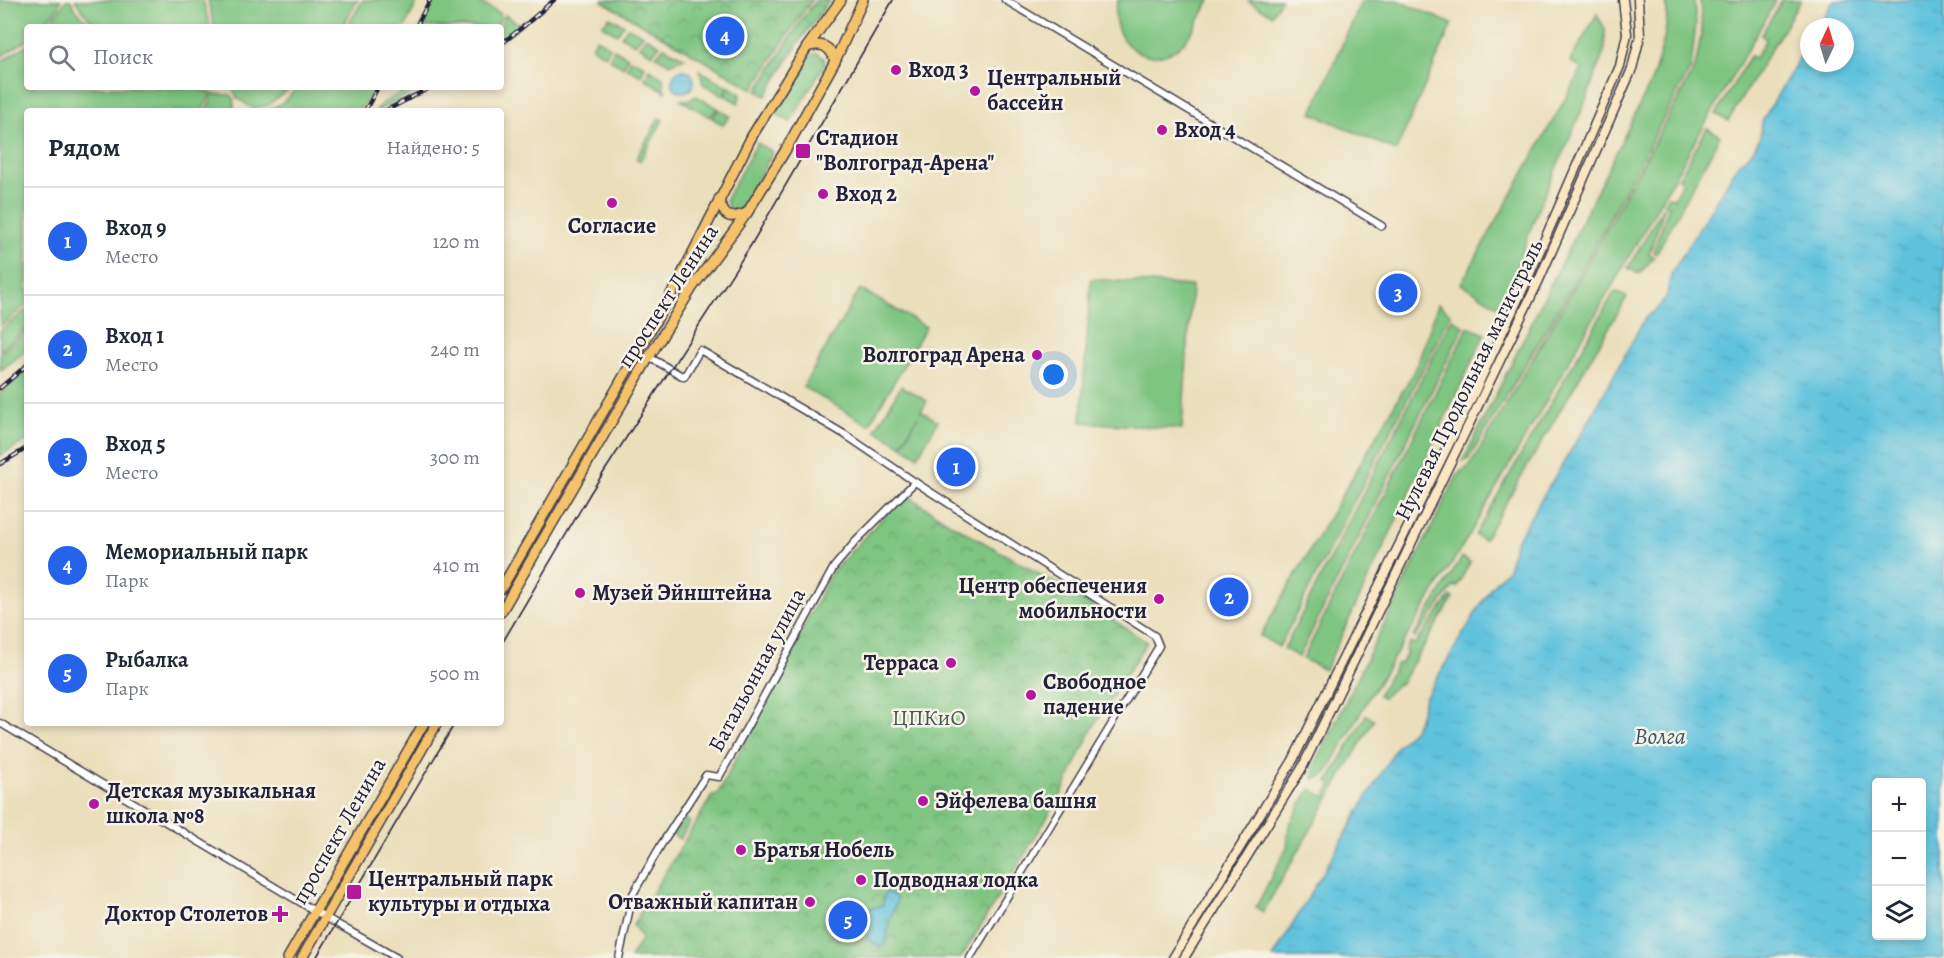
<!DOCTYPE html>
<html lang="ru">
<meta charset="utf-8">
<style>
body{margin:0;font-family:Alegreya,serif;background:#f2f2f3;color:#1f2937}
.controls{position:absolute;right:18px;bottom:18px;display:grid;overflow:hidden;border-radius:6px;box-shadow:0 3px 9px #0003}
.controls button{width:54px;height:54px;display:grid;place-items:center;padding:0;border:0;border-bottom:2px solid #e0e1e3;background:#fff;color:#1f2937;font:30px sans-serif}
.compass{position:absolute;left:1800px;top:18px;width:54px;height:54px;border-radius:50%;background:#fff;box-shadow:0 3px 9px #0003;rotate:4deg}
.you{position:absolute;left:1054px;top:375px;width:21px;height:21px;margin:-15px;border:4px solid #fff;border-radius:50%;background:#1a73e8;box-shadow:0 0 0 9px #1a73e833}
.badge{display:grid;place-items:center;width:39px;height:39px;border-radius:50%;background:#2563eb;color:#fff;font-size:20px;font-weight:700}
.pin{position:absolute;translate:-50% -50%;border:3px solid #fff;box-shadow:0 2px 6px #0006}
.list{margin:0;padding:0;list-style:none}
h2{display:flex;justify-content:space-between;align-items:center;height:78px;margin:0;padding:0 24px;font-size:26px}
h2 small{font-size:20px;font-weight:400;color:#747a83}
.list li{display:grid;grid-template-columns:39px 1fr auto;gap:18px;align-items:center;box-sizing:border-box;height:108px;padding:0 24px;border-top:2px solid #e0e1e3}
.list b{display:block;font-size:22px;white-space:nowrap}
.list p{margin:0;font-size:20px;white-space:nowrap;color:#747a83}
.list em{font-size:20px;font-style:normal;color:#747a83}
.icon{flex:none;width:33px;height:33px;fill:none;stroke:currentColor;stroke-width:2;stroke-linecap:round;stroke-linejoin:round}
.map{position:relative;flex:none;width:1944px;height:958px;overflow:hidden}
.search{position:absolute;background:#fff;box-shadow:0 3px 9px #0003;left:24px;top:24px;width:480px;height:66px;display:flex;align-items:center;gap:15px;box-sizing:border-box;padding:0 21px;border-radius:6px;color:#747a83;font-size:22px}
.panel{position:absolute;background:#fff;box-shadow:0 3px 9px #0003;left:24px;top:108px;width:480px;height:618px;border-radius:6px}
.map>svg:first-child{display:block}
.grass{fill:#7ec581;stroke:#50745e;stroke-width:1.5}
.park{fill:url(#park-crowns);stroke:#50745e;stroke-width:1.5}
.water{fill:url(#water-ripples);stroke:#40728c;stroke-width:1.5;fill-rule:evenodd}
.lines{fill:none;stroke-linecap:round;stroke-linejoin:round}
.street-casing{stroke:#403e4e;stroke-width:9}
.secondary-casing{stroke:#403e4e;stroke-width:11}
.primary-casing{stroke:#403e4e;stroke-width:12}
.street{stroke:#fff;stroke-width:6}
.secondary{stroke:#fbe7c3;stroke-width:8}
.primary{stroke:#f4c26a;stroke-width:9}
.tram{stroke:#22223b;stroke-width:1.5}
.rail-casing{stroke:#22223b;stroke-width:4.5}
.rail{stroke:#f7f3e8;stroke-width:2;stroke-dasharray:7;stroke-linecap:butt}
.poi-dot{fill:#b5179e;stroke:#f7f3e8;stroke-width:2}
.labels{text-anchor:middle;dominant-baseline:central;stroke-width:5;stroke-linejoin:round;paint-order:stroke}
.poi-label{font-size:22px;font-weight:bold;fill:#22223b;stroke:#f7f3e8;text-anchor:start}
.street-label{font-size:22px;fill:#22223b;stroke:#f7f3e8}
.park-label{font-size:22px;fill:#425b54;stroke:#f7f3e8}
.water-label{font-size:24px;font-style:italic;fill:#375a74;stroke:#f7f3e8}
</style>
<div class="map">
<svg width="1944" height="958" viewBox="0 0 1944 958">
<defs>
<pattern id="park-crowns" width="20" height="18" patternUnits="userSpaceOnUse" patternTransform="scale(1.5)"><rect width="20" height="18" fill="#7ec581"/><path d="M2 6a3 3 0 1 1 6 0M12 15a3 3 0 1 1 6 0" fill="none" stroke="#67a06b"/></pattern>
<pattern id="water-ripples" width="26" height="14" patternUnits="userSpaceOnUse" patternTransform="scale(1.5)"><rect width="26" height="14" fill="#5fc2dd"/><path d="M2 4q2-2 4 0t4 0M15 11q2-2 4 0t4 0" fill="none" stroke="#52a6bf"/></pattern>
</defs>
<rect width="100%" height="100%" fill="#f7f3e8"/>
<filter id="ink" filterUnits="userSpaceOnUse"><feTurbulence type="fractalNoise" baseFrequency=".0167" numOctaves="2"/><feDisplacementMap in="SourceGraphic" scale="12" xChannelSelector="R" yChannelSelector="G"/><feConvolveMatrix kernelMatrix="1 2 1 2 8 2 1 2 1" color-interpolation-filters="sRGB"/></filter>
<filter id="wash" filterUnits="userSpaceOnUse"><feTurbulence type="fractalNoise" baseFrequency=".008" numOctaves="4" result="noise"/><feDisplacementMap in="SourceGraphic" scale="24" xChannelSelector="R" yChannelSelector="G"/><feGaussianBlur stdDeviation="1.35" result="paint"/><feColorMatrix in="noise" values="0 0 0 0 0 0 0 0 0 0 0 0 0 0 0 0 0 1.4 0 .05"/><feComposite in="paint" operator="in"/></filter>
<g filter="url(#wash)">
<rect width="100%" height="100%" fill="#ebdfbb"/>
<g class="grass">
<polygon points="0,0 61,0 58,7 42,27 27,27 27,40 0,57"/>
<polygon points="66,0 71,0 74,8 93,27 47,27"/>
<polygon points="75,0 203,0 210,27 97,27 85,14"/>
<polygon points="208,0 358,0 342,27 214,27"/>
<polygon points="363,0 418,0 405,27 347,27"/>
<polygon points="435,0 475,0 500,13 501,17 496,27 421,27"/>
<path d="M 1118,0 L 1210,0 C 1200,16 1191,39 1176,49 C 1142,71 1105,36 1118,0 Z"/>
<polygon points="1249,0 1281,0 1272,15 1248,1"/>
<polygon points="1362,0 1397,0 1452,24 1396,151 1312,113"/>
<path d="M 1666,0 L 1694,0 L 1696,24 L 1691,68 L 1573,285 L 1468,460 L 1463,461 L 1651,82 C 1660,54 1670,29 1666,0 Z"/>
<polygon points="1700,0 1776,0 1471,532 1369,698 1328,771 1321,777 1313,779 1315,764 1454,482 1460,472 1470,466 1575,286 1695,68 1702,29"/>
<polygon points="1782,0 1801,0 1728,121 1716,114 1750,56 1755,58 1766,39 1761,35"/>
<polygon points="1597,14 1605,29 1605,48 1585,103 1539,207 1501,308 1461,284 1582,69 1570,61"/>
<polygon points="505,15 521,25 501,40 500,27"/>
<polygon points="610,17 624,25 617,34 602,25"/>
<polygon points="628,27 643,35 635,44 621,36"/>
<polygon points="646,37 660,45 652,54 639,46"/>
<polygon points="596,38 610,47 606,56 592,48"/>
<polygon points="27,45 27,87 193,87 211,93 202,111 27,111 27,304 0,327 0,62"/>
<polygon points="664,47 685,58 670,64 656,56"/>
<polygon points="614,49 628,57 624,67 609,59"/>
<polygon points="817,53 824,58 825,64 790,122 775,113 808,56"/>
<polygon points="631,59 645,66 641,76 627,68"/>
<polygon points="649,69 663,77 664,89 666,92 645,79"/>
<polygon points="699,70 727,86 724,96 703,84"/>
<polygon points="728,86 741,94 738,103 726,96"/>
<polygon points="232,87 292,87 268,105 253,109 237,98"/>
<path d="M 298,87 L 376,87 C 372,97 365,102 359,111 L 267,111 L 285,101 Z"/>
<polygon points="411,87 425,87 376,111 381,104"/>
<polygon points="213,94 231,95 234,99 234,111 206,111"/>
<polygon points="696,96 718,108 710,117 681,100 690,100"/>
<polygon points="719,109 730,116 723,125 712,118"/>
<polygon points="659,118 663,120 640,161 636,159"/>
<polygon points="1707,128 1720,136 1656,254 1653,252 1669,206 1664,203 1668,196 1673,199 1683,181 1679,178"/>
<polygon points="757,143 773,152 741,210 735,212 728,208 726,199"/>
<polygon points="1663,207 1664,209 1649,254 1654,257 1639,274 1628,268"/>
<polygon points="1091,279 1192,286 1182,429 1081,422"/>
<polygon points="860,289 926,327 869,425 803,387"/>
<polygon points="1615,291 1627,297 1484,540 1475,535"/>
<polygon points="1438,304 1451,314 1279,647 1260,636 1416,368"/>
<polygon points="27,309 27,327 0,351 0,331"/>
<polygon points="1452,319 1464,326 1299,657 1284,649"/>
<polygon points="1468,327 1485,334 1325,670 1303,659"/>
<polygon points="27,330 27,350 0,371 0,354"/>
<polygon points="27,370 27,440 0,456 0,393"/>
<polygon points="901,386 927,401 921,411 938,421 918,456 902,446 918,416 901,445 875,430"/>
<polygon points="1462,557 1470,562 1457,587 1454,586 1415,638 1413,637"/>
<polygon points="1451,596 1453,598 1401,683 1388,692 1383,698 1378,695 1397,663 1401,664 1407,653 1405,651 1410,642 1415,644"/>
<polygon points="1366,715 1374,720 1263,912 1256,907 1287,847 1289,826 1310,789 1325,797 1332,784 1328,782"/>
</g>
<g class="park">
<polygon points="603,0 812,0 800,16 753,89 602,1"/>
<polygon points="816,0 830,0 799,42 766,96 757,91 802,19"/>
<polygon points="905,494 951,524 1066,589 1147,642 1093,727 1061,795 961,958 630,958 642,938 633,925 712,796 717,795 832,572"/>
<polygon points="683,818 690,822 680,839 673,835"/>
</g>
<g class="water">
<path d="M 1834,0 L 1944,0 L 1944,958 L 1273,958 L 1397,746 L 1414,729 L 1419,719 L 1425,698 L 1491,587 L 1508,569 L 1516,541 L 1590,419 L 1645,318 L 1656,310 L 1666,298 L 1671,274 L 1738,165 L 1754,149 L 1760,137 L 1762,122 L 1765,116 L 1809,42 L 1809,63 L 1845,63 L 1845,27 L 1818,27 ZM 1876,782 L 1922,782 L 1922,936 L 1876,936 Z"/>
<circle cx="683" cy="81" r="11"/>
<path d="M 886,893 L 889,893 L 897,898 L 896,903 L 889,919 L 886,944 L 880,947 L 868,939 C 865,931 859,916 868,910 C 872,907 878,907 883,905 L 884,895 Z"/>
</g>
</g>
<g filter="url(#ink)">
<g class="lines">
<g class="street-casing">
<g id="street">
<polyline points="1005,0 1382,226"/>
<polyline points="649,357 684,377 700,350 844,434 915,482 1155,636 1159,646 970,958"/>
<polyline points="0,723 325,917 397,958"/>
<polyline points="619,958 633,894 661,845 706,775 719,777 735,749 834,567 856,541 915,482"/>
</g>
</g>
<g class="secondary-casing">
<g id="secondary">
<polyline points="1173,958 1293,760 1475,391 1528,278 1620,66 1627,34 1623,0"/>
<polyline points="1184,958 1302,768 1539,280 1632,69 1640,36 1638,0"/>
</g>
</g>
<g class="primary-casing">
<g id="primary">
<path d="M 807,47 C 822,42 830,46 835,61"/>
<path d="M 719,199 C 724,219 730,219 747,213"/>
<polyline points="501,589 677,284 752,136 807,47 841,0"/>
<polyline points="501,612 649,357 692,288 747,213 785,151 835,61 863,0"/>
<polyline points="288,958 424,723"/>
<polyline points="302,958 437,723"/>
</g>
</g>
<use href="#street" class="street"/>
<use href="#secondary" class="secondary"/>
<use href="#primary" class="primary"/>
<g class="tram">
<polyline points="501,645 591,492 751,245 893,0"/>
<polyline points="316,958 455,723"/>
</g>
<g class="rail-casing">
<g id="rail">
<polyline points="416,27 430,0"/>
<polyline points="501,44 524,26 554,0"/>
<polyline points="365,111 378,87"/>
<polyline points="385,111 431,87"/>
<polyline points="0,388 27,365"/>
<polyline points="0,464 27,448"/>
</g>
</g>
<use href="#rail" class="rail"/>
</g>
</g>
<g class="poi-dot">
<circle cx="896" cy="70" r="6"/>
<circle cx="975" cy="91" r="6"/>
<circle cx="1162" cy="130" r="6"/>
<rect x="795" y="143" width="16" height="16" rx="3"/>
<circle cx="823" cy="194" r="6"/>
<circle cx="612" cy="203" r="6"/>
<circle cx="1037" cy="355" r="6"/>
<circle cx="580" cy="593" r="6"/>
<circle cx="1159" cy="599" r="6"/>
<circle cx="951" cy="663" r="6"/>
<circle cx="1031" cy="695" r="6"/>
<circle cx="923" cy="801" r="6"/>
<circle cx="94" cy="804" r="6"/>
<circle cx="741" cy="850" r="6"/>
<circle cx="861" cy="880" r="6"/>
<rect x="346" y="884" width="16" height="16" rx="3"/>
<circle cx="810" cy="902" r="6"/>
<path d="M277 905h6v6h6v6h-6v6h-6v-6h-6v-6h6z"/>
</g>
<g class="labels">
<g class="poi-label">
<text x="908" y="70">Вход 3</text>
<text x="987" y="78">Центральный<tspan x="987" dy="25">бассейн</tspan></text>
<text x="1174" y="130">Вход 4</text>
<text x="816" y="138">Стадион<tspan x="816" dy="25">"Волгоград-Арена"</tspan></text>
<text x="835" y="194">Вход 2</text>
<text x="612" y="226" text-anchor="middle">Согласие</text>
<text x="1025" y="355" text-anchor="end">Волгоград Арена</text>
<text x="1147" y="586" text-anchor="end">Центр обеспечения<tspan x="1147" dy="25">мобильности</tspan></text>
<text x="592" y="593">Музей Эйнштейна</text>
<text x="939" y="663" text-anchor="end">Терраса</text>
<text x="1043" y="682">Свободное<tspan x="1043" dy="25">падение</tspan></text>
<text x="106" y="791">Детская музыкальная<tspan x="106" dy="25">школа №8</tspan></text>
<text x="935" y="801">Эйфелева башня</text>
<text x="753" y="850">Братья Нобель</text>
<text x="368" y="879">Центральный парк<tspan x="368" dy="25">культуры и отдыха</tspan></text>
<text x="873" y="880">Подводная лодка</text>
<text x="798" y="902" text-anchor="end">Отважный капитан</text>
<text x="268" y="914" text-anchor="end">Доктор Столетов</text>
</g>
<g class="street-label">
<text transform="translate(668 296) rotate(-57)">проспект Ленина</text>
<text transform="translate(1469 380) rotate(-64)">Нулевая Продольная магистраль</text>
<text transform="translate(757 670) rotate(-62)">Батальонная улица</text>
<text transform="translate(339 831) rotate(-60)">проспект Ленина</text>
</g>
<g class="park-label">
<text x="929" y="718">ЦПКиО</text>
</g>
<g class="water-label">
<text x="1660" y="736">Волга</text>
</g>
</g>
</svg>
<div class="controls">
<button>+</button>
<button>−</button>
<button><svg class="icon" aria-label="layers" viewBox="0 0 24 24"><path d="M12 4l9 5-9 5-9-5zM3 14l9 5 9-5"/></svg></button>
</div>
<svg class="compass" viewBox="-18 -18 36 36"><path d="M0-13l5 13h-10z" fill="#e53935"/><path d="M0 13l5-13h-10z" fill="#747a83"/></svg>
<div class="you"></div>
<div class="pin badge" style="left:956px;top:467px">1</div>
<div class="pin badge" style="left:1229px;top:597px">2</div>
<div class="pin badge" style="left:1398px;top:293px">3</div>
<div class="pin badge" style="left:725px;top:36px">4</div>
<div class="pin badge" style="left:848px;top:920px">5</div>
<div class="search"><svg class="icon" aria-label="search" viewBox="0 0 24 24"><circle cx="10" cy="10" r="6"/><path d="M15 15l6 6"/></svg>Поиск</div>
<section class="panel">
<h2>Рядом<small>Найдено: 5</small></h2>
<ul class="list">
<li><span class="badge">1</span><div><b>Вход 9</b><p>Место</p></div><em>120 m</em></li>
<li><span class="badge">2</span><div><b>Вход 1</b><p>Место</p></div><em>240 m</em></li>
<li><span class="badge">3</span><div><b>Вход 5</b><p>Место</p></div><em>300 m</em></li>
<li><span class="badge">4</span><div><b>Мемориальный парк</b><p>Парк</p></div><em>410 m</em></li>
<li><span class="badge">5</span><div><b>Рыбалка</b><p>Парк</p></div><em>500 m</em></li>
</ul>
</section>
</div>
